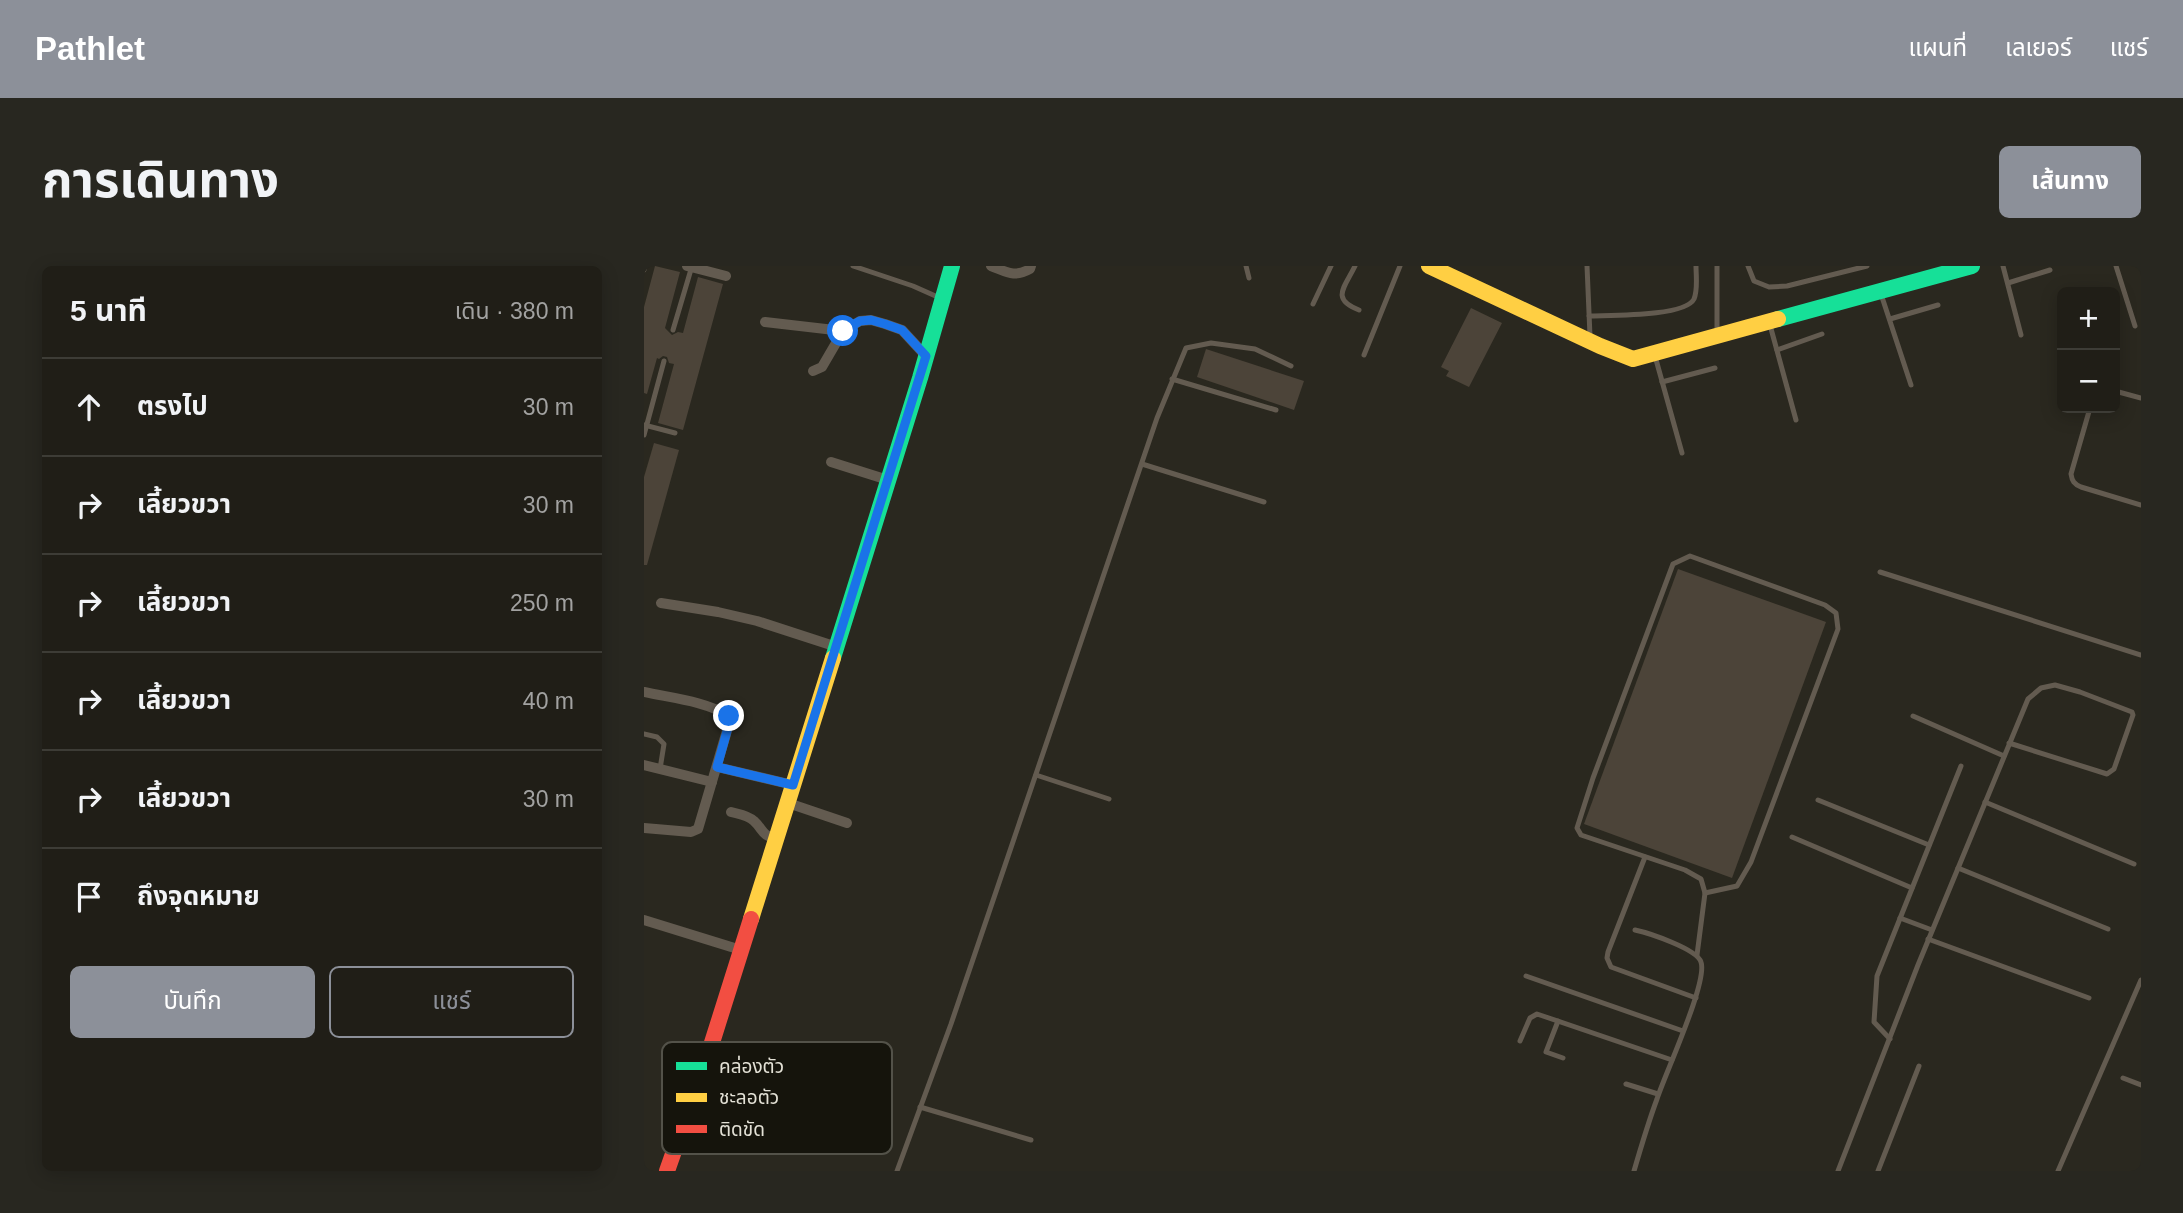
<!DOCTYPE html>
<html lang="th">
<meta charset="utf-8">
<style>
body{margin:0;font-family:Helvetica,"Noto Sans Thai",sans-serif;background:#282720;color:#f1f3f6}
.controls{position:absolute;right:21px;top:21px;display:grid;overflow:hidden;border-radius:10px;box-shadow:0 4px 18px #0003}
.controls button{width:63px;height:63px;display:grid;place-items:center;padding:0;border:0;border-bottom:2px solid #3d3c36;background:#201e17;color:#f1f3f6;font:35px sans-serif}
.stop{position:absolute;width:21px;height:21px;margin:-16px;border:5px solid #1a73e8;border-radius:50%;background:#fff}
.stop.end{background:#1a73e8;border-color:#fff;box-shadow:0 2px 7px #0008}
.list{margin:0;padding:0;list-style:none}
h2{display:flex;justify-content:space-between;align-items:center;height:91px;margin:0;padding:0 28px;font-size:30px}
h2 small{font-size:23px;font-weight:400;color:#a2a2a1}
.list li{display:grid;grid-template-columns:46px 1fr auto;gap:21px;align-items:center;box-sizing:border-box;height:98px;padding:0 28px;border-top:2px solid #3d3c36}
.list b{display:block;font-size:26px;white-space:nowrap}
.list em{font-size:23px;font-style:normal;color:#a2a2a1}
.actions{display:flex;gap:14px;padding:21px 28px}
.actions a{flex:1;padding:16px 0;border:2px solid #8c9099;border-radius:10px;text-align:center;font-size:24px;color:#8c9099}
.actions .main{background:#8c9099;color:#fff}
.icon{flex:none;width:38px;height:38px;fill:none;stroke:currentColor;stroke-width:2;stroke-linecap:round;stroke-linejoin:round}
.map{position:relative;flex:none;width:1497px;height:905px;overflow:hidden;border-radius:10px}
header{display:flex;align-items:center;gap:42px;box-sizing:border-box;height:98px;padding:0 35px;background:#8c9099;color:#fff}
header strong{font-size:33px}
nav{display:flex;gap:38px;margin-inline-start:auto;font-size:24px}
.intro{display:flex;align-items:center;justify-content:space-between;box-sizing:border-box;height:168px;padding:0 42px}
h1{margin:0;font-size:49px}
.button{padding:18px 32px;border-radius:10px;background:#8c9099;color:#fff;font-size:24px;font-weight:700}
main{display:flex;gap:42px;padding:0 42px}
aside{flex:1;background:#201e17;border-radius:10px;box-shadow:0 4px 18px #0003}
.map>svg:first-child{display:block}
.building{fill:#4c4439}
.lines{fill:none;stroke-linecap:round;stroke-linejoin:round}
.lane{stroke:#635b50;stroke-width:5}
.street{stroke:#635b50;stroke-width:10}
.fast{stroke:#16e098;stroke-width:16}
.slow{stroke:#ffcf43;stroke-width:16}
.jam{stroke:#f24e42;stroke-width:16}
.route{stroke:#1a73e8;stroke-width:9}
.key{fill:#15140c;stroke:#535249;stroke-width:2}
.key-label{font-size:19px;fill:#e3e1d6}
</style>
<header>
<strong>Pathlet</strong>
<nav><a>แผนที่</a><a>เลเยอร์</a><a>แชร์</a></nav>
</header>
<div class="intro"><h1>การเดินทาง</h1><a class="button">เส้นทาง</a></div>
<main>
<aside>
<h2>5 นาที<small>เดิน · 380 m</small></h2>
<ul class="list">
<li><svg class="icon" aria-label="ahead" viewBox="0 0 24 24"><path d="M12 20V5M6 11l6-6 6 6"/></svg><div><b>ตรงไป</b></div><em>30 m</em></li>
<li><svg class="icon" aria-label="right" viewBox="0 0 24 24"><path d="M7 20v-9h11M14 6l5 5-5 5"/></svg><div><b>เลี้ยวขวา</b></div><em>30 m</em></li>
<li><svg class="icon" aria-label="right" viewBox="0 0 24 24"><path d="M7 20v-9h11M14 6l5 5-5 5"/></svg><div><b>เลี้ยวขวา</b></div><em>250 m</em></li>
<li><svg class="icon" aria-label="right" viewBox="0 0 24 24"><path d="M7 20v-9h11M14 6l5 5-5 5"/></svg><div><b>เลี้ยวขวา</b></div><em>40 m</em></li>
<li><svg class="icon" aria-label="right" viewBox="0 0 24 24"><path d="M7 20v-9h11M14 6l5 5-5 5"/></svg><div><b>เลี้ยวขวา</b></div><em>30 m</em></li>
<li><svg class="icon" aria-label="arrive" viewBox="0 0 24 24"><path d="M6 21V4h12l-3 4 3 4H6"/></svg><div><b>ถึงจุดหมาย</b></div></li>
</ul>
<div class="actions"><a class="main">บันทึก</a><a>แชร์</a></div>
</aside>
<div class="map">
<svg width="1497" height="905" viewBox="0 0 1497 905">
<rect width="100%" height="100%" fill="#2a281f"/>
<g class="building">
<polygon points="11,0 36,6 21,62 28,69 34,66 39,67 54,11 79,18 39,164 14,157 30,98 25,97 23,91 19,90 15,93 13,92 3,128 0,127 0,41"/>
<polygon points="827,42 858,57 825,121 802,110 805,105 797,101"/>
<polygon points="562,83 660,115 650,144 553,111"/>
<polygon points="10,177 35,184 3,299 0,299 0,211"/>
<polygon points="1034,303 1182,356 1088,612 940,558"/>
</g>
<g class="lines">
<g class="lane">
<polyline points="209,0 269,20 296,32"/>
<polyline points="602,0 605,12"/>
<path d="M 711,0 C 701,21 686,33 715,44"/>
<polyline points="943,0 946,70"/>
<polyline points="1104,0 1110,15 1125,21 1143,20 1223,0"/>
<polyline points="1359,0 1377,69"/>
<polyline points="1472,0 1491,60"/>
<polyline points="0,4 1,0"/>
<polyline points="1364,17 1406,4"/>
<polyline points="1237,28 1267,119"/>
<polyline points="669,38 687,0"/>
<path d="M 945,50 C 965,49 1041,51 1050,33 C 1054,24 1052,10 1052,0"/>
<polyline points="1246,53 1294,39"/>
<polyline points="1126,59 1152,154"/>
<polyline points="29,64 48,0"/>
<polyline points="1073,67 1073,0"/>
<polyline points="1133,84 1178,68"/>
<polyline points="720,89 756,0"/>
<polyline points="1011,90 1038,187"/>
<polyline points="528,113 632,144"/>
<polyline points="1018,116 1071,102"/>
<polyline points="1471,125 1497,132"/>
<path d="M 1446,142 L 1427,208 C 1428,215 1430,218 1437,221 L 1497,239"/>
<polyline points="0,159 31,167"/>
<polyline points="0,169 20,95"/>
<polyline points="498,198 620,236"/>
<polygon points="1046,290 1181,339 1192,347 1194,363 1107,596 1093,620 1061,627 1057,613 1041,604 937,569 933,562 949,512 1029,298"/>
<polyline points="1236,306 1497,389"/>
<polyline points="1269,450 1360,490"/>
<polyline points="0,468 13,471 20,478 16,503"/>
<polyline points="392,509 465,533"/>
<polyline points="1174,534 1285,579"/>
<polyline points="1341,536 1490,598"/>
<polyline points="1148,571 1268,622"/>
<polyline points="1001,591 964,686 963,692 967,701 1052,732"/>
<polyline points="1314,602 1464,663"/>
<polyline points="1256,652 1288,664"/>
<polyline points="1284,673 1445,732"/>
<polyline points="1053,689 1061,627"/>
<polyline points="882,710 1039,765"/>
<polyline points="914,755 902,786 919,792"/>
<polyline points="1246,773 1230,756 1233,710 1317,500"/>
<polyline points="876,775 886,752 893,748 1028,794"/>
<polyline points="1479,812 1497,819"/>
<polyline points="982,818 1014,828"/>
<polyline points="276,841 387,874"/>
<polyline points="253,905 307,758 513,152 542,82 567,77 611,83 647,100"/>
<path d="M 990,905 C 997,881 1004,857 1013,833 C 1021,808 1064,716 1057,696 C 1053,683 1005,667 991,664"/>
<polyline points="1194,905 1274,699 1384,433 1397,422 1411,419 1436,426 1488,446 1489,449 1470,503 1463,508 1365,477"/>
<polyline points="1234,905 1275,800"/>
<polyline points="1414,905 1497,714"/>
</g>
<g class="street">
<polyline points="43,0 82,10"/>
<path d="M 347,0 C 363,6 370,12 386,3 L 387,0"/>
<polyline points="121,56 199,65 216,55 227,54 241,58 258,64 282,90"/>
<polyline points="169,105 178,101 199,65"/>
<polyline points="187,196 244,214"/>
<polyline points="17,337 74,346 113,355 193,381"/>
<path d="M 0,426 C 27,432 61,435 85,450 L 85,458 L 54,563 L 47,566 L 0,562"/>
<polyline points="0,499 68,516"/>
<polyline points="73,501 149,519"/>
<polyline points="144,537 203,557"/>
<path d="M 87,546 C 94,548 104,549 110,555 C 119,563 118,571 133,572"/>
<polyline points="0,654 97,684"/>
</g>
<g class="fast">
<polyline points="1134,53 1328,0"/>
<polyline points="189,392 276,112 308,0"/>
</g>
<g class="slow">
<polyline points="785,0 956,80 989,93 1134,53"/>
<polyline points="107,653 189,392"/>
</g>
<polyline class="jam" points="23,905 66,783 107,653"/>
</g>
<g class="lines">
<polyline class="route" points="85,450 85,458 73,501 149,519 282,90 258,64 241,58 227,54 216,55 199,65"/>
</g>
<rect x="18" y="776" width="230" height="112" rx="10" class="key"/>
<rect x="32" y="796" width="31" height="8" fill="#16e098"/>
<rect x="32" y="827" width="31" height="9" fill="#ffcf43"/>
<rect x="32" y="859" width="31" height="8" fill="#f24e42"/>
<g class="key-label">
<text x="75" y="807">คล่องตัว</text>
<text x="75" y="838">ชะลอตัว</text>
<text x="75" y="870">ติดขัด</text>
</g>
</svg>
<div class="controls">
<button>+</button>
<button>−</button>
</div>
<div class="stop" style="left:199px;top:65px"></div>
<div class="stop end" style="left:85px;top:450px"></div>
</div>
</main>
